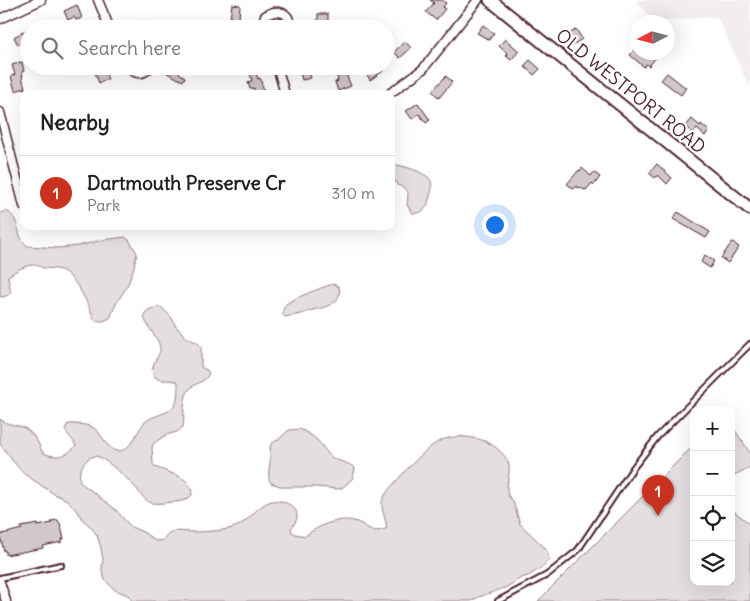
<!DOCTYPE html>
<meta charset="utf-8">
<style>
body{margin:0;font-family:Delius,sans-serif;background:#f6f6f6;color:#202124}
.controls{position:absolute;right:15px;bottom:15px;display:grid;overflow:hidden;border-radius:10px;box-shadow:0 5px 20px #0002}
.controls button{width:45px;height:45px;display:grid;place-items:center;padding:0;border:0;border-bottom:1px solid #e0e0e0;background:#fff;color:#202124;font:25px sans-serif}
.compass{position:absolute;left:630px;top:15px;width:45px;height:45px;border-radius:50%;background:#fff;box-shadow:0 5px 20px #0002;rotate:264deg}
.you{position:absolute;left:494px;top:224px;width:18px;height:18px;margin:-12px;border:4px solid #fff;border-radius:50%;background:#1a73e8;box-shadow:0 0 0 8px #1a73e833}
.badge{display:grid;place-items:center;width:32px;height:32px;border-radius:50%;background:#c8321e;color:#fff;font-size:16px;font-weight:700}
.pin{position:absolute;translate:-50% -41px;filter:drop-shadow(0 1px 2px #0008)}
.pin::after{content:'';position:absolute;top:26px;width:18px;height:15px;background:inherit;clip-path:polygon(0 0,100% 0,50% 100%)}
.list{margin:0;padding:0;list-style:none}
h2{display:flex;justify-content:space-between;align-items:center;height:65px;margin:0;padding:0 20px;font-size:21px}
h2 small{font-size:16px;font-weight:400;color:#757577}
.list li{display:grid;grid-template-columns:32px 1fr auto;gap:15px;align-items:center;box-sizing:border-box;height:75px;padding:0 20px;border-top:1px solid #e0e0e0}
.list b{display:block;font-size:19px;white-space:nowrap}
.list p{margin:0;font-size:16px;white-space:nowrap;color:#757577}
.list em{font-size:16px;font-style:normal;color:#757577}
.icon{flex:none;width:28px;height:28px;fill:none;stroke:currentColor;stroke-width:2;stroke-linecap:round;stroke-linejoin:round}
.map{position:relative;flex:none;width:750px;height:601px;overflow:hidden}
.search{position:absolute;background:#fff;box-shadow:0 5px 20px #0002;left:20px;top:20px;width:375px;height:55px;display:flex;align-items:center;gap:12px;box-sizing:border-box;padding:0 18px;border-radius:28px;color:#757577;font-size:19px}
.panel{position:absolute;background:#fff;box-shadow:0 5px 20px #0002;left:20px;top:90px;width:375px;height:140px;border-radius:10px}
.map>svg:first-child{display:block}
.built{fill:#f2eeef}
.green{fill:#e5dee0;stroke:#987e86}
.building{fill:#d2c7cb;stroke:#4a1f2b}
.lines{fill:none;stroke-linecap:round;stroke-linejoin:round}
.lane-casing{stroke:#4a1f2b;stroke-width:8}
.street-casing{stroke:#4a1f2b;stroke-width:11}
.secondary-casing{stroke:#4a1f2b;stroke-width:15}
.lane{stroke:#fff;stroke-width:4}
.street{stroke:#fff;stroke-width:8}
.secondary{stroke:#fff;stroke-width:11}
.labels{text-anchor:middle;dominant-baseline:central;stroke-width:4.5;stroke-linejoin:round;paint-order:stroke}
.street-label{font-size:18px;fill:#4a1f2b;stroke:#fff}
</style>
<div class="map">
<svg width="750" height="601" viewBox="0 0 750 601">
<rect width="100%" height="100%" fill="#fff"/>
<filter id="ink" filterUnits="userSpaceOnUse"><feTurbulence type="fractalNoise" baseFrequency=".02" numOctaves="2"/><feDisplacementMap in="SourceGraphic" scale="10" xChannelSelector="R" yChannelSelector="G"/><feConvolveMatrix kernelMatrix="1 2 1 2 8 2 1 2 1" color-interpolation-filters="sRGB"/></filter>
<g filter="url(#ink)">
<polygon class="built" points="636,0 750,0 750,89 718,18 713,17 654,22"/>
<g class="green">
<path d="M 397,165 C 407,167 420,171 428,177 C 434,183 432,189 430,196 C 427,206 426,214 412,213 L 407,205 C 408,191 411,190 397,185 L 391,172 L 391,166 Z"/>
<path d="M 7,211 C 22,221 15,238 28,246 L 58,248 L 78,246 L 102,240 L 125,237 L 129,240 L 137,253 L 134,267 L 128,284 L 116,304 L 110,318 L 103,321 L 97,321 L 94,319 C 89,305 76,278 63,271 C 57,268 50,269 43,268 C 41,267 39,266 36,265 C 26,264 16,271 8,276 C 8,287 17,296 0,297 L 0,213 Z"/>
<path d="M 334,284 L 339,287 C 343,304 325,307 313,310 C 309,311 305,313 301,314 C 296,315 290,316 285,317 L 283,315 C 283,312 283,307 286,304 C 290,300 327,285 334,284 Z"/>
<path d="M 161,307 L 172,318 L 176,327 L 180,330 L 184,336 L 198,343 L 201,347 L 201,367 L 204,369 L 207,370 L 209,373 C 206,383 194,382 188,391 C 182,401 185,416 183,427 L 177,432 L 166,435 L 154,443 L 152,447 L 153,464 L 155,467 L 181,477 C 188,482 192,486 192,495 C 187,501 179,502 171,502 C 165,503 158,504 152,503 C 144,501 140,492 135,487 C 129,480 107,460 99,457 C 87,452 75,473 81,483 L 115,509 L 131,527 L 143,532 L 156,541 L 163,540 C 165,537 167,533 171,532 C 176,530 185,532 190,532 C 201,532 223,531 232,528 C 252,523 261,494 284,502 C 289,504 294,507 296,511 C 299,518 295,523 291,529 L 292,532 L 295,534 L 305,536 C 318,526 338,517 354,521 C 368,525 371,536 387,528 C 386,521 381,508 382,502 C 385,492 394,484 400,477 C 406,470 412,464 419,457 C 434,443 444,435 466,437 C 474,438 481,439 489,443 C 496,447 507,456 509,465 C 511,477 501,493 513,501 L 520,524 L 545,548 L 548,553 L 549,559 L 543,567 L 528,576 L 521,578 L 507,587 L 479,597 L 471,601 L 132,601 L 128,595 L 115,590 L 105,580 L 102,570 L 102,565 L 103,560 L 101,548 L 97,535 L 90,526 L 83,520 L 73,506 L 67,500 L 54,494 L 23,473 L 12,460 L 0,444 L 0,419 C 6,424 11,424 19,426 C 30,428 39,442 42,452 C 55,459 66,457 76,446 C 73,439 68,436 65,430 L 67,425 L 69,424 C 77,424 85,424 92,427 C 102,431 106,449 116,451 C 132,453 137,429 145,422 C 152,415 170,414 175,405 C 178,399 178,389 178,382 C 171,378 161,383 155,377 C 148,368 158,358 160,351 C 163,336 123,310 161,307 Z"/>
<polygon points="731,424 750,453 750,467 731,477"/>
<path d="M 300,429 C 305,432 312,435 317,440 C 323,446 326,453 333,458 C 340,462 350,463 355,468 L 354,473 L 352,479 L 342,488 L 338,489 L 316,487 L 283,487 L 271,483 L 269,480 L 269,470 L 270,464 L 270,447 L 271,444 L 279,439 L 289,430 Z"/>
<polygon points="694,445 694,582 731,582 731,509 750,524 750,601 538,601"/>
</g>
<g class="building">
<polygon points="430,0 442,0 446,3 443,7 445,9 436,20 426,12 434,3"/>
<polygon points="232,4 240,5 239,20 230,19"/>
<polygon points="77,5 82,18 76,20 74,17 68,20 64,11"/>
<rect x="318" y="14" width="10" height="14"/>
<polygon points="142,21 165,27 164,29 140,29"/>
<polygon points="483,25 494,33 489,40 477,33"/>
<polygon points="576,29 582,39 573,45 567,36"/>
<polygon points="26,30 29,35 29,51 24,42 18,45 14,37"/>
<polygon points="505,39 519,51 511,60 506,56 508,54 499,46"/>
<polygon points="405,41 411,48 400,58 394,52"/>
<polygon points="638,46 638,52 653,52 657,56 649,66 646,64 644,67 630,55"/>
<polygon points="530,60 540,69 534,75 524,66"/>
<polygon points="22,62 24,71 22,72 23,76 22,76 25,88 15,91 11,76 15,75 12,65"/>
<polygon points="102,66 108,79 99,83 94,70"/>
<polygon points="173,66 182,66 179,73 185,77 183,81 167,73 170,68 171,69"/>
<polygon points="248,66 254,66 258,79 260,78 265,94 255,94 254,88 250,89 248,82 252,81"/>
<polygon points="298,66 307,66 311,78 302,80"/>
<polygon points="374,66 381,66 383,71 370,80 365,71"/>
<polygon points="667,73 686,88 681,95 661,80"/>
<polygon points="346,74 351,86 338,91 335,82 338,81 337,77"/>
<polygon points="446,76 452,82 439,98 432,91"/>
<polygon points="418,103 430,120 426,123 419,114 412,119 406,111"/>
<polygon points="692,119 700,126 701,124 709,131 705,136 697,129 693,133 685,127"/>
<polygon points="657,164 672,178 667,184 658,175 655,178 649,173"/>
<polygon points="582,168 591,176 594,172 600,177 594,185 592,183 586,190 585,189 584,190 580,187 579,188 576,186 574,189 567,184 579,170 580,171"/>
<polygon points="678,212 710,232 706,238 673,219"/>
<polygon points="732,242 739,247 728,263 721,258"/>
<polygon points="705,255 714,261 710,268 701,262"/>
<polygon points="58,520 59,523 60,523 64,539 62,539 62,542 43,546 43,548 6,555 6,551 4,551 0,536 2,535 2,534 22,529 21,527 38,524 38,526 52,523 51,521"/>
</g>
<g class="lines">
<g class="lane-casing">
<g id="lane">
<polyline points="0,578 61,565"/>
<polyline points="498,601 547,575 578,550 633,468 658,436 750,344"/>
</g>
</g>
<g class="street-casing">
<g id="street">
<polyline points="98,0 110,29"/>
<polyline points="0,19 41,0"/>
<path d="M 264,29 L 263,21 L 265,16 C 277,8 293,12 289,29"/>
<path d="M 127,66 C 134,75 144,76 151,66"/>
<polyline points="277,66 285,94"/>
<polyline points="389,94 423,69 478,0"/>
<polyline points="0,112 24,206"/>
<polyline points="0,582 6,601"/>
</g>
</g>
<g class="secondary-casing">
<polyline id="secondary" points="490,0 750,209"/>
</g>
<use href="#lane" class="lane"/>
<use href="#street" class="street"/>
<use href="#secondary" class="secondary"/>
</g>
</g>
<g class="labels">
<g class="street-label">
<text transform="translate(631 91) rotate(39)">OLD WESTPORT ROAD</text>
</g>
</g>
</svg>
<div class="controls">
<button>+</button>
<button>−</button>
<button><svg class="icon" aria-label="locate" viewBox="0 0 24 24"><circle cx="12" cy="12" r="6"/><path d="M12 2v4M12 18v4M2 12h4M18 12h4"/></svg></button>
<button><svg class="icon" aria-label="layers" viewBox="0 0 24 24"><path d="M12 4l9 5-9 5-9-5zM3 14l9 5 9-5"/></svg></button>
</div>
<svg class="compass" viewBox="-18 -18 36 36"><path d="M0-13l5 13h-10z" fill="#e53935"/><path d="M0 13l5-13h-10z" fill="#757577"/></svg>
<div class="you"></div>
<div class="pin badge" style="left:658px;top:516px">1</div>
<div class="search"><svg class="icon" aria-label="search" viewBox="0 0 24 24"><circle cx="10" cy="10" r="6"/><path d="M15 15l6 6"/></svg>Search here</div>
<section class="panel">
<h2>Nearby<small></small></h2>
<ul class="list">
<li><span class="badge">1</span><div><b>Dartmouth Preserve Cr</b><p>Park</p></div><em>310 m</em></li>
</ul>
</section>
</div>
